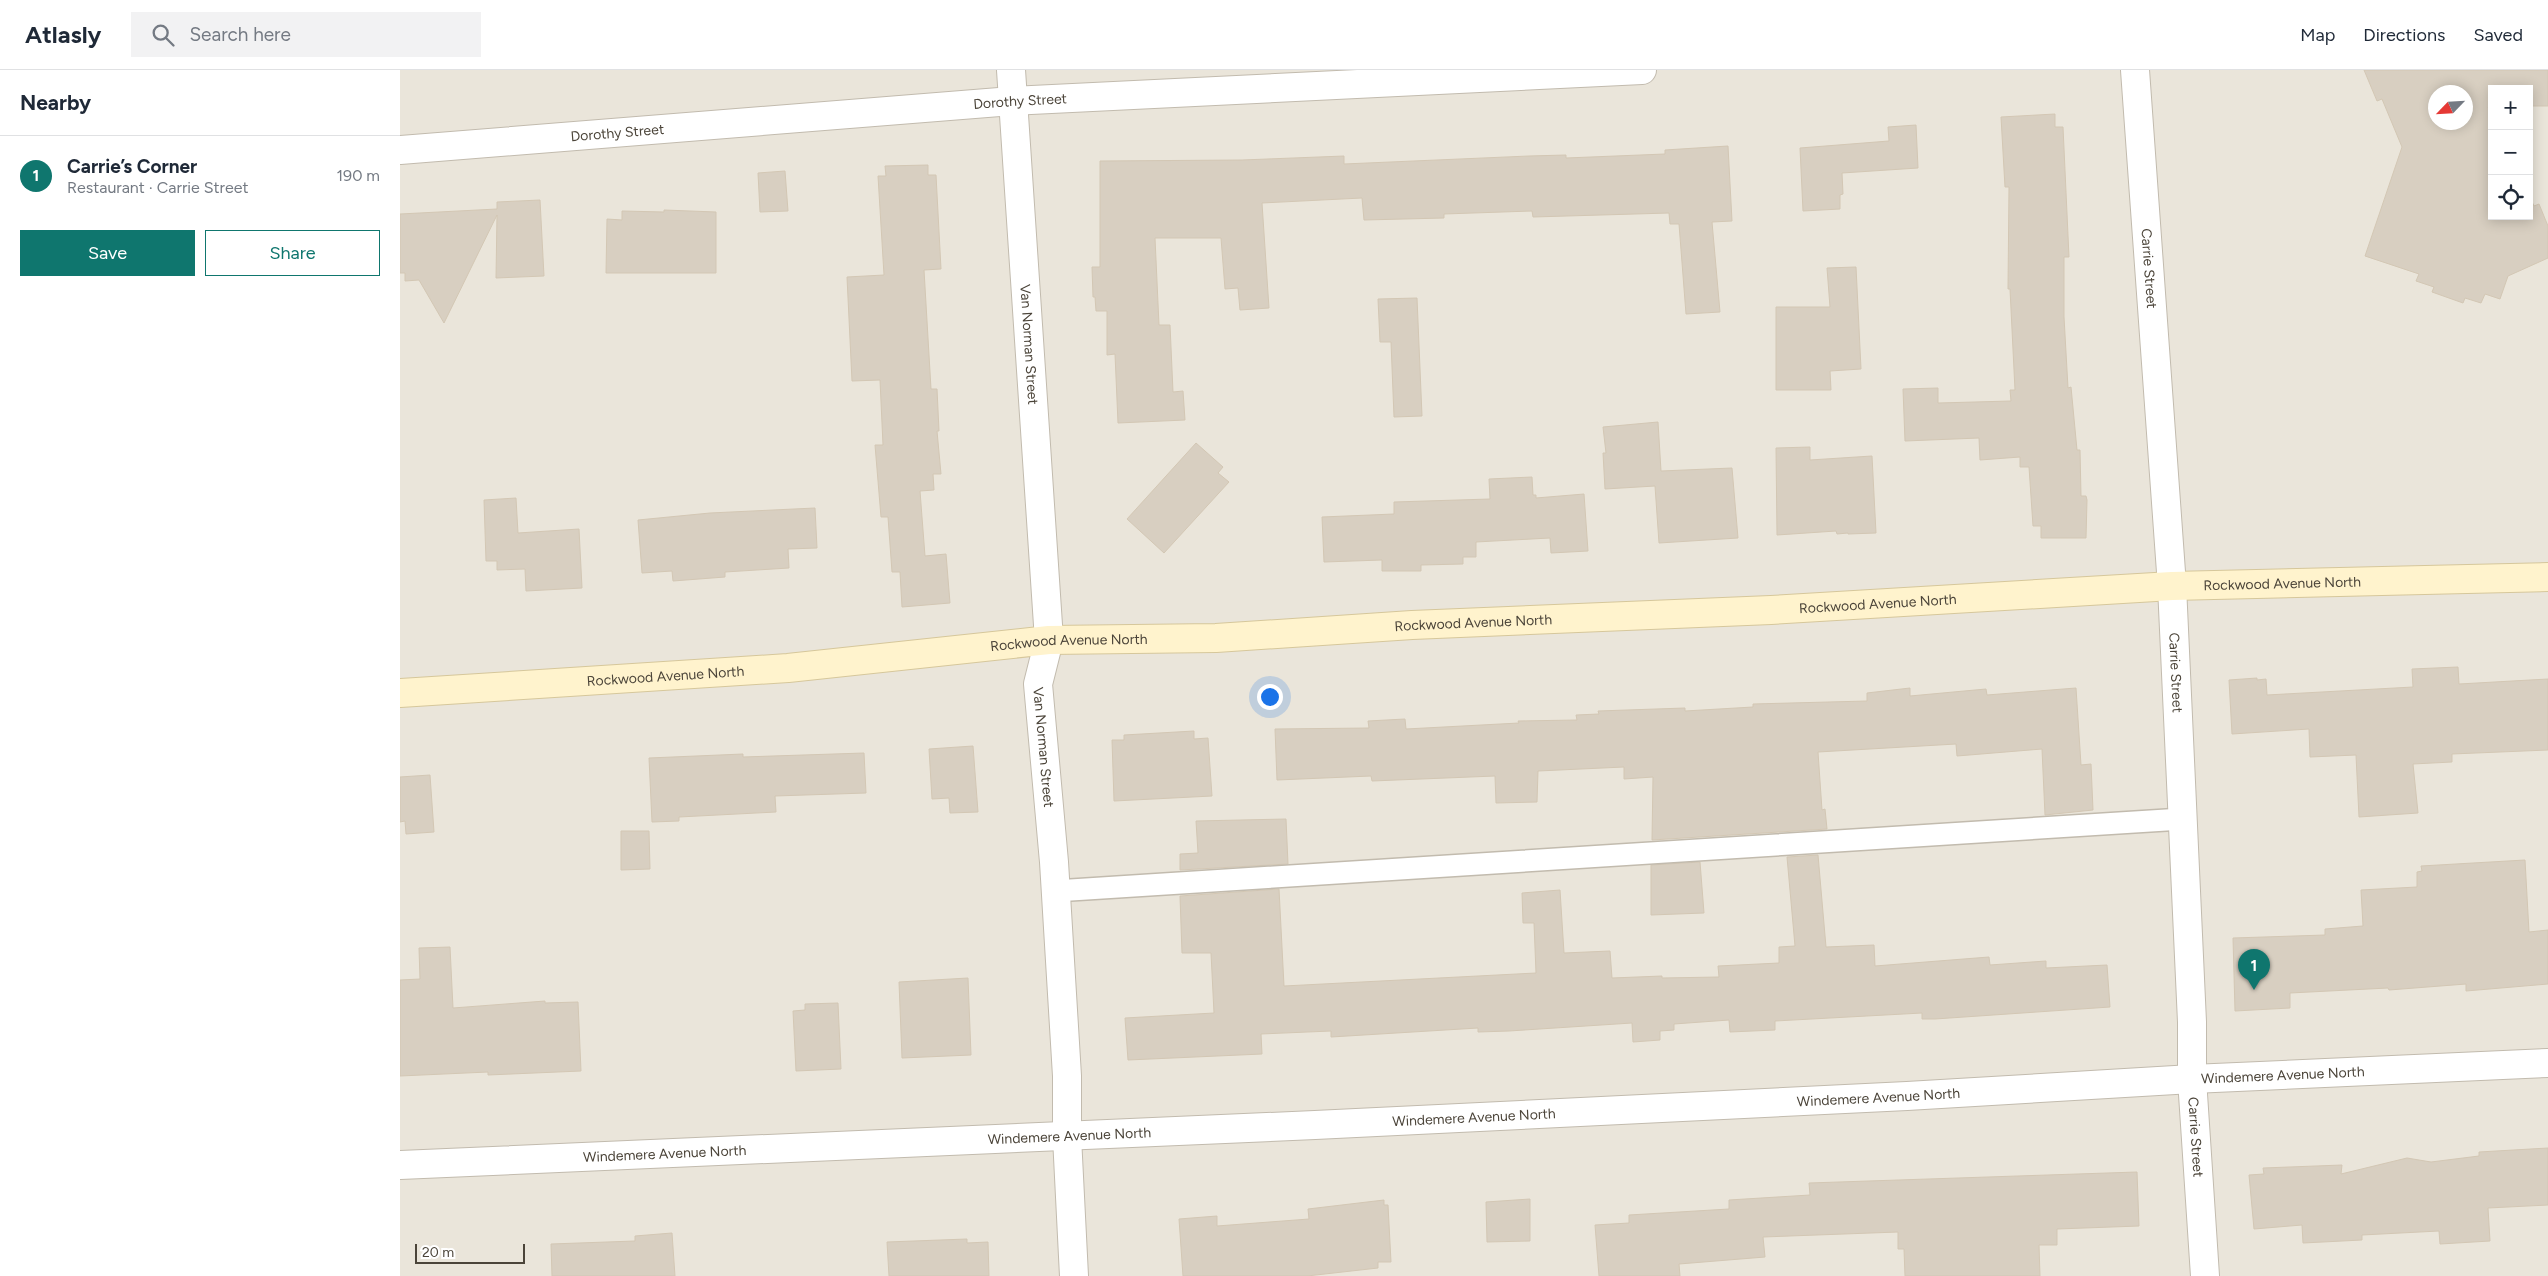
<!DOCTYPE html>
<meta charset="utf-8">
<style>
body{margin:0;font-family:Figtree,sans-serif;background:#f2f2f3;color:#1f2937}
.controls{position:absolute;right:15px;top:15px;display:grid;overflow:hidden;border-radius:0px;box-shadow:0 2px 12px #0003}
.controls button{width:45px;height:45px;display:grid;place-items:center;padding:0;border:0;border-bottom:1px solid #e0e1e3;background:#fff;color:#1f2937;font:25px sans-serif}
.compass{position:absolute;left:2028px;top:15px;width:45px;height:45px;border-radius:50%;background:#fff;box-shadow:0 2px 12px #0003;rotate:245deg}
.scale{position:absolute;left:15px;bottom:12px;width:110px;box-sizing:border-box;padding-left:5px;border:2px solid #4b4439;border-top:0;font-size:14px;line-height:18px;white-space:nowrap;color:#4b4439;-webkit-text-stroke:4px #fff;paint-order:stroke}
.you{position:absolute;left:869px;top:626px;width:18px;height:18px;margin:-12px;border:4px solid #fff;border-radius:50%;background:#1a73e8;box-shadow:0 0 0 8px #1a73e833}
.badge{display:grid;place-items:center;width:32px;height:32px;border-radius:50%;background:#0f766e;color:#fff;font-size:16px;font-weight:700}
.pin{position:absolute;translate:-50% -41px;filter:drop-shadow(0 1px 2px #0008)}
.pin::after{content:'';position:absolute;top:26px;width:18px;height:15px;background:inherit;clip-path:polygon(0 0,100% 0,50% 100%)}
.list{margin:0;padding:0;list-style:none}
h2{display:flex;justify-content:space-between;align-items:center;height:65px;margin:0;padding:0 20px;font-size:21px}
h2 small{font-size:16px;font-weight:400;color:#747a83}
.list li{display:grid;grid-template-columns:32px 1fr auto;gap:15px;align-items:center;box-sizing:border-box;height:80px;padding:0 20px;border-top:1px solid #e0e1e3}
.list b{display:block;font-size:19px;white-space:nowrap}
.list p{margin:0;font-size:16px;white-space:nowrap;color:#747a83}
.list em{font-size:16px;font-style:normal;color:#747a83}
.actions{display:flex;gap:10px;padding:15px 20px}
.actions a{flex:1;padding:11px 0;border:1px solid #0f766e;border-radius:0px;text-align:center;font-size:18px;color:#0f766e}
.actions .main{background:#0f766e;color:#fff}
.icon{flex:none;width:28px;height:28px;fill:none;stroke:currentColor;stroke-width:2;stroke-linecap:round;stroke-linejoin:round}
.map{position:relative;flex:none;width:2148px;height:1206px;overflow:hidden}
header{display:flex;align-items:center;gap:30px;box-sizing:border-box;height:70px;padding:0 25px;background:#fff;border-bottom:1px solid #e0e1e3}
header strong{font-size:24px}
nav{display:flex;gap:28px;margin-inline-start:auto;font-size:18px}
.search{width:350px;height:45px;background:#f2f2f3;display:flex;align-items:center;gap:12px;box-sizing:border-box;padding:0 18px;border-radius:0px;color:#747a83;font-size:19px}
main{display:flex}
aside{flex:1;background:#fff}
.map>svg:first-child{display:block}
.residential{fill:#eae5da;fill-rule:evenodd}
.building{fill:#d8cfc1;stroke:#d3c7b4;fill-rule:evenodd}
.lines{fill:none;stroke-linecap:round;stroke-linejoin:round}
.lane-casing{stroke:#c2bbae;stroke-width:24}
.street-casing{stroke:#c2bbae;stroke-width:30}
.secondary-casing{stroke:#d6c79b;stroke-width:30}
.lane{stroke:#fff;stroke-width:21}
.street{stroke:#fff;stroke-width:28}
.secondary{stroke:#fff3cd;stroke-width:28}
.labels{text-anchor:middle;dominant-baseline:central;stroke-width:5;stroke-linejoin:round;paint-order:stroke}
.street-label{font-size:14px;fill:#4b4439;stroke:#fff}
</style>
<header>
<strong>Atlasly</strong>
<div class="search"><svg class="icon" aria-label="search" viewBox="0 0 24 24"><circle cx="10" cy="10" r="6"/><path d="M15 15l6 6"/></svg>Search here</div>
<nav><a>Map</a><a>Directions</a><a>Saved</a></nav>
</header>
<main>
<aside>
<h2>Nearby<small></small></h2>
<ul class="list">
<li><span class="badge">1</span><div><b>Carrie’s Corner</b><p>Restaurant · Carrie Street</p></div><em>190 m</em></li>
</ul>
<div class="actions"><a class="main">Save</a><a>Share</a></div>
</aside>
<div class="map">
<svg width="2148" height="1206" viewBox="0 0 2148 1206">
<rect width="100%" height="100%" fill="#f6f3ec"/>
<path class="residential" d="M 0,0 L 2148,0 L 2148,1206 L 0,1206 ZM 2092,19 L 2129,19 L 2129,146 L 2092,146 ZM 2036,22 L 2066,22 L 2066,52 L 2036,52 Z"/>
<g class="building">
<path d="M 1964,0 L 2148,0 L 2148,36 L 2129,36 L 2129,19 L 2092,19 L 2092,36 L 2088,37 L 2092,45 L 2092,146 L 2129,146 L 2129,126 L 2134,136 L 2139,134 L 2148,156 L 2148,188 L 2108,206 L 2100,229 L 2085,224 L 2081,233 L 2065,228 L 2063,233 L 2032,222 L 2034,217 L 2016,211 L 2019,204 L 1965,186 L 2002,77 L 1982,29 L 1977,31 ZM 2036,22 L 2066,22 L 2066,52 L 2036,52 Z"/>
<polygon points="1655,44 1655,57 1663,57 1669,187 1664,187 1664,247 1668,318 1671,317 1677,380 1680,380 1681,426 1686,426 1687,430 1686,468 1641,468 1641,456 1633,456 1629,397 1620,397 1620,387 1580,390 1579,368 1505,371 1503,319 1538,318 1538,333 1611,331 1610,320 1615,320 1610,219 1608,219 1609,117 1605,117 1601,47"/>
<polygon points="1516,55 1518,98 1442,103 1443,124 1440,125 1440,139 1403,141 1400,78 1489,71 1488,57"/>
<polygon points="1328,76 1332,151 1312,152 1320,242 1286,244 1279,154 1270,154 1269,143 1133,147 1132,141 1044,144 1044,148 964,150 962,128 862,133 869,238 840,240 838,218 825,219 821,168 755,168 759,255 770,255 773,322 783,321 785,350 718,353 715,284 707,285 707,241 696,241 695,227 693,227 692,197 700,197 700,91 842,90 944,86 944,94 1129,86 1166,85 1166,88 1265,84 1265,80"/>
<polygon points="528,95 528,105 536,105 541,199 524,200 531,319 537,319 539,361 537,361 541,404 533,404 534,420 520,421 525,486 546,484 550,533 502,537 500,502 492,502 488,447 481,447 475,375 483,375 480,310 452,311 447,207 484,205 478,106 486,106 485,96"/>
<polygon points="385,101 388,141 360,142 358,103"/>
<polygon points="140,130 144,206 96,208 97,145 44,253 19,210 5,211 5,203 0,203 0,144 97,139 97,132"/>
<polygon points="264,140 316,142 316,203 206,203 207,149 222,150 222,141 264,142"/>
<polygon points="1456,197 1461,299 1430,301 1431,320 1376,320 1376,237 1430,237 1427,198"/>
<polygon points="1017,228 1022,346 994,347 991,272 980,272 978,229"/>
<polygon points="1258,352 1261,401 1332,398 1338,468 1259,473 1255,416 1205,419 1203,383 1206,383 1203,357"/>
<polygon points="796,373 823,397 818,403 829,412 764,483 727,449"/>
<polygon points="1410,377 1410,390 1472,386 1476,463 1448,464 1448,463 1437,464 1436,461 1377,465 1376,378"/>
<polygon points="1132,407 1133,425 1136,425 1136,428 1184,424 1188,481 1151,483 1150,468 1076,472 1076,487 1063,487 1063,494 1021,495 1021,501 982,501 982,490 924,492 922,447 994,444 994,432 1090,429 1089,409"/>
<polygon points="116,428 118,463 179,459 182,518 126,521 125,499 97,500 97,491 86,491 84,430"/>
<polygon points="415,438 417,478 388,479 389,498 325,502 325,507 273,511 272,501 242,503 238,450 310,443"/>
<polygon points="2058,597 2059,614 2148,609 2148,680 2052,684 2052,692 2013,694 2018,743 1959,747 1956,685 1910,687 1909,659 1832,664 1829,610 1857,608 1857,610 1866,609 1867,625 2013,617 2012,599"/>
<polygon points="1510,618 1510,626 1586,619 1587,625 1676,618 1681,695 1691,694 1693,740 1645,745 1642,679 1557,686 1556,674 1418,682 1422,740 1425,739 1427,759 1252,770 1253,707 1224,709 1224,697 1138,701 1137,732 1096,733 1095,706 972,711 971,706 877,710 875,659 969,658 968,651 1005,649 1006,659 1119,653 1118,651 1177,650 1176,645 1199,644 1198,641 1285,638 1285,641 1353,637 1353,634 1467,631 1467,623"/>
<polygon points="794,661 794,669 808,668 812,726 714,731 712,670 724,670 724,665"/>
<polygon points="573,676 578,742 550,743 549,728 532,729 529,679"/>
<polygon points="464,683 466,723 375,726 376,742 279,747 279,751 252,752 249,688 343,684 343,687"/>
<polygon points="30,705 34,762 6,764 5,751 0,752 0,707"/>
<polygon points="886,749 888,794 780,800 780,784 798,783 796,751"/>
<polygon points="221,761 249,761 250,799 221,800"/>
<polygon points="1418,785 1426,877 1474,875 1475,896 1589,887 1590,895 1646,891 1646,898 1707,895 1710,937 1535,949 1522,949 1522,943 1375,951 1375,960 1330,962 1329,950 1274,954 1274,960 1260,961 1260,970 1233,972 1232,953 1109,961 1078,962 1078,958 931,967 931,961 861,964 862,984 728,990 725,948 814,943 811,883 782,883 780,826 879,819 884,916 1136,903 1134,853 1123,853 1122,823 1160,820 1164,883 1210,881 1212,908 1262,906 1262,908 1319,907 1318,896 1379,893 1379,877 1395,876 1387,787"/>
<polygon points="2125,790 2129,862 2148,860 2148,914 2066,921 2066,914 1989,920 1988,918 1890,923 1890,938 1835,941 1833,868 1925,865 1925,859 1963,856 1961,820 2017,817 2017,802 2022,801 2021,796"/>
<polygon points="1300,792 1304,843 1251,845 1251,795"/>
<polygon points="50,877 53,938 145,931 145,933 178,932 181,1001 88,1005 88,1002 0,1006 0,910 20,909 19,878"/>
<polygon points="568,908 571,985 502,988 499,912"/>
<polygon points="438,933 441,999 396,1001 393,941 405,940 405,934"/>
<polygon points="2148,1078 2148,1135 2088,1138 2090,1171 2040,1174 2039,1161 1962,1165 1962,1170 1903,1173 1902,1155 1854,1159 1849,1105 1864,1104 1863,1098 1942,1095 1941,1104 2007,1088 2031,1092 2079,1086 2079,1082"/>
<polygon points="1737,1102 1739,1156 1657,1159 1657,1175 1639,1175 1640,1206 1505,1206 1504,1179 1498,1179 1498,1162 1363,1167 1365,1187 1279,1194 1280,1206 1199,1206 1195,1155 1229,1153 1229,1145 1329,1139 1329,1130 1410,1125 1409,1113"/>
<polygon points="1130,1129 1130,1171 1087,1172 1086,1132"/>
<polygon points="984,1130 984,1135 988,1135 991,1192 978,1192 978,1198 907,1206 783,1206 779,1149 817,1146 817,1156 909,1149 908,1139"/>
<polygon points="272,1163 275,1206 152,1206 151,1174 235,1171 235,1166"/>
<polygon points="567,1169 567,1173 588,1172 589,1206 489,1206 487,1172"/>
</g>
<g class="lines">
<g class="lane-casing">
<polyline id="lane" points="655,821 1782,749"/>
</g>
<g class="street-casing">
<g id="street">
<path id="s1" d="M 611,0 L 649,570 L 638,614 L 654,792 L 667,1006 L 667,1067 L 674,1206"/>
<path id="s2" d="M 1735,0 L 1772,516 L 1792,952 L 1792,1009 L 1805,1206"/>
<path id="s3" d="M 0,80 L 612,31 L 1242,0"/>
<path id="s4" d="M 0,1095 L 915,1055 L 1507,1026 L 1792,1009 L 2148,993"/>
</g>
</g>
<g class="secondary-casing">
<g id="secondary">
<path id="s5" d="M 0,623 L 388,598 L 649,570 L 816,568 L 1012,555 L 1371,540 L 1772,516 L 2148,507"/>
</g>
</g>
<use href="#lane" class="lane"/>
<use href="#street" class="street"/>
<use href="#secondary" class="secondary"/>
</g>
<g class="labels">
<g class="street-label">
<text stroke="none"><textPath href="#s3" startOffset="622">Dorothy Street</textPath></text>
<text stroke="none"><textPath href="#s3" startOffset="218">Dorothy Street</textPath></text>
<text stroke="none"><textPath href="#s2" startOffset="199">Carrie Street</textPath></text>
<text stroke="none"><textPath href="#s1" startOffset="275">Van Norman Street</textPath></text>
<text stroke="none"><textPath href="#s5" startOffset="1886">Rockwood Avenue North</textPath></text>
<text stroke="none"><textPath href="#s5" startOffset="1481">Rockwood Avenue North</textPath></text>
<text stroke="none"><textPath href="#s5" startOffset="1076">Rockwood Avenue North</textPath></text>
<text stroke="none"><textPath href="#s5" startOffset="671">Rockwood Avenue North</textPath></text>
<text stroke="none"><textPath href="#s2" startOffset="604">Carrie Street</textPath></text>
<text stroke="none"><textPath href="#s5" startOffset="266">Rockwood Avenue North</textPath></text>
<text stroke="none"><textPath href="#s1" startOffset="680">Van Norman Street</textPath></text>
<text stroke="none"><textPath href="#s4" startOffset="1885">Windemere Avenue North</textPath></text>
<text stroke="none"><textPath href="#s4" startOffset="1480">Windemere Avenue North</textPath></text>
<text stroke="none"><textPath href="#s4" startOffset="1075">Windemere Avenue North</textPath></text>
<text stroke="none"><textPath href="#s4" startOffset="670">Windemere Avenue North</textPath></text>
<text stroke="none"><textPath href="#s2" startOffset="1069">Carrie Street</textPath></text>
<text stroke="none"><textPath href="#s4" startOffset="265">Windemere Avenue North</textPath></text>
</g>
</g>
</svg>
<div class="controls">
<button>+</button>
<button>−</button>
<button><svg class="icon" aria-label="locate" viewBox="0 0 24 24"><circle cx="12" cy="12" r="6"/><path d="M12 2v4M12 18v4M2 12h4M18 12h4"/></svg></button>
</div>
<svg class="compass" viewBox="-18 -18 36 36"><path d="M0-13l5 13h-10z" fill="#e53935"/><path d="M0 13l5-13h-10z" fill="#747a83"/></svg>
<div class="scale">20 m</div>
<div class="you"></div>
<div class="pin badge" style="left:1854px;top:920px">1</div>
</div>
</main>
